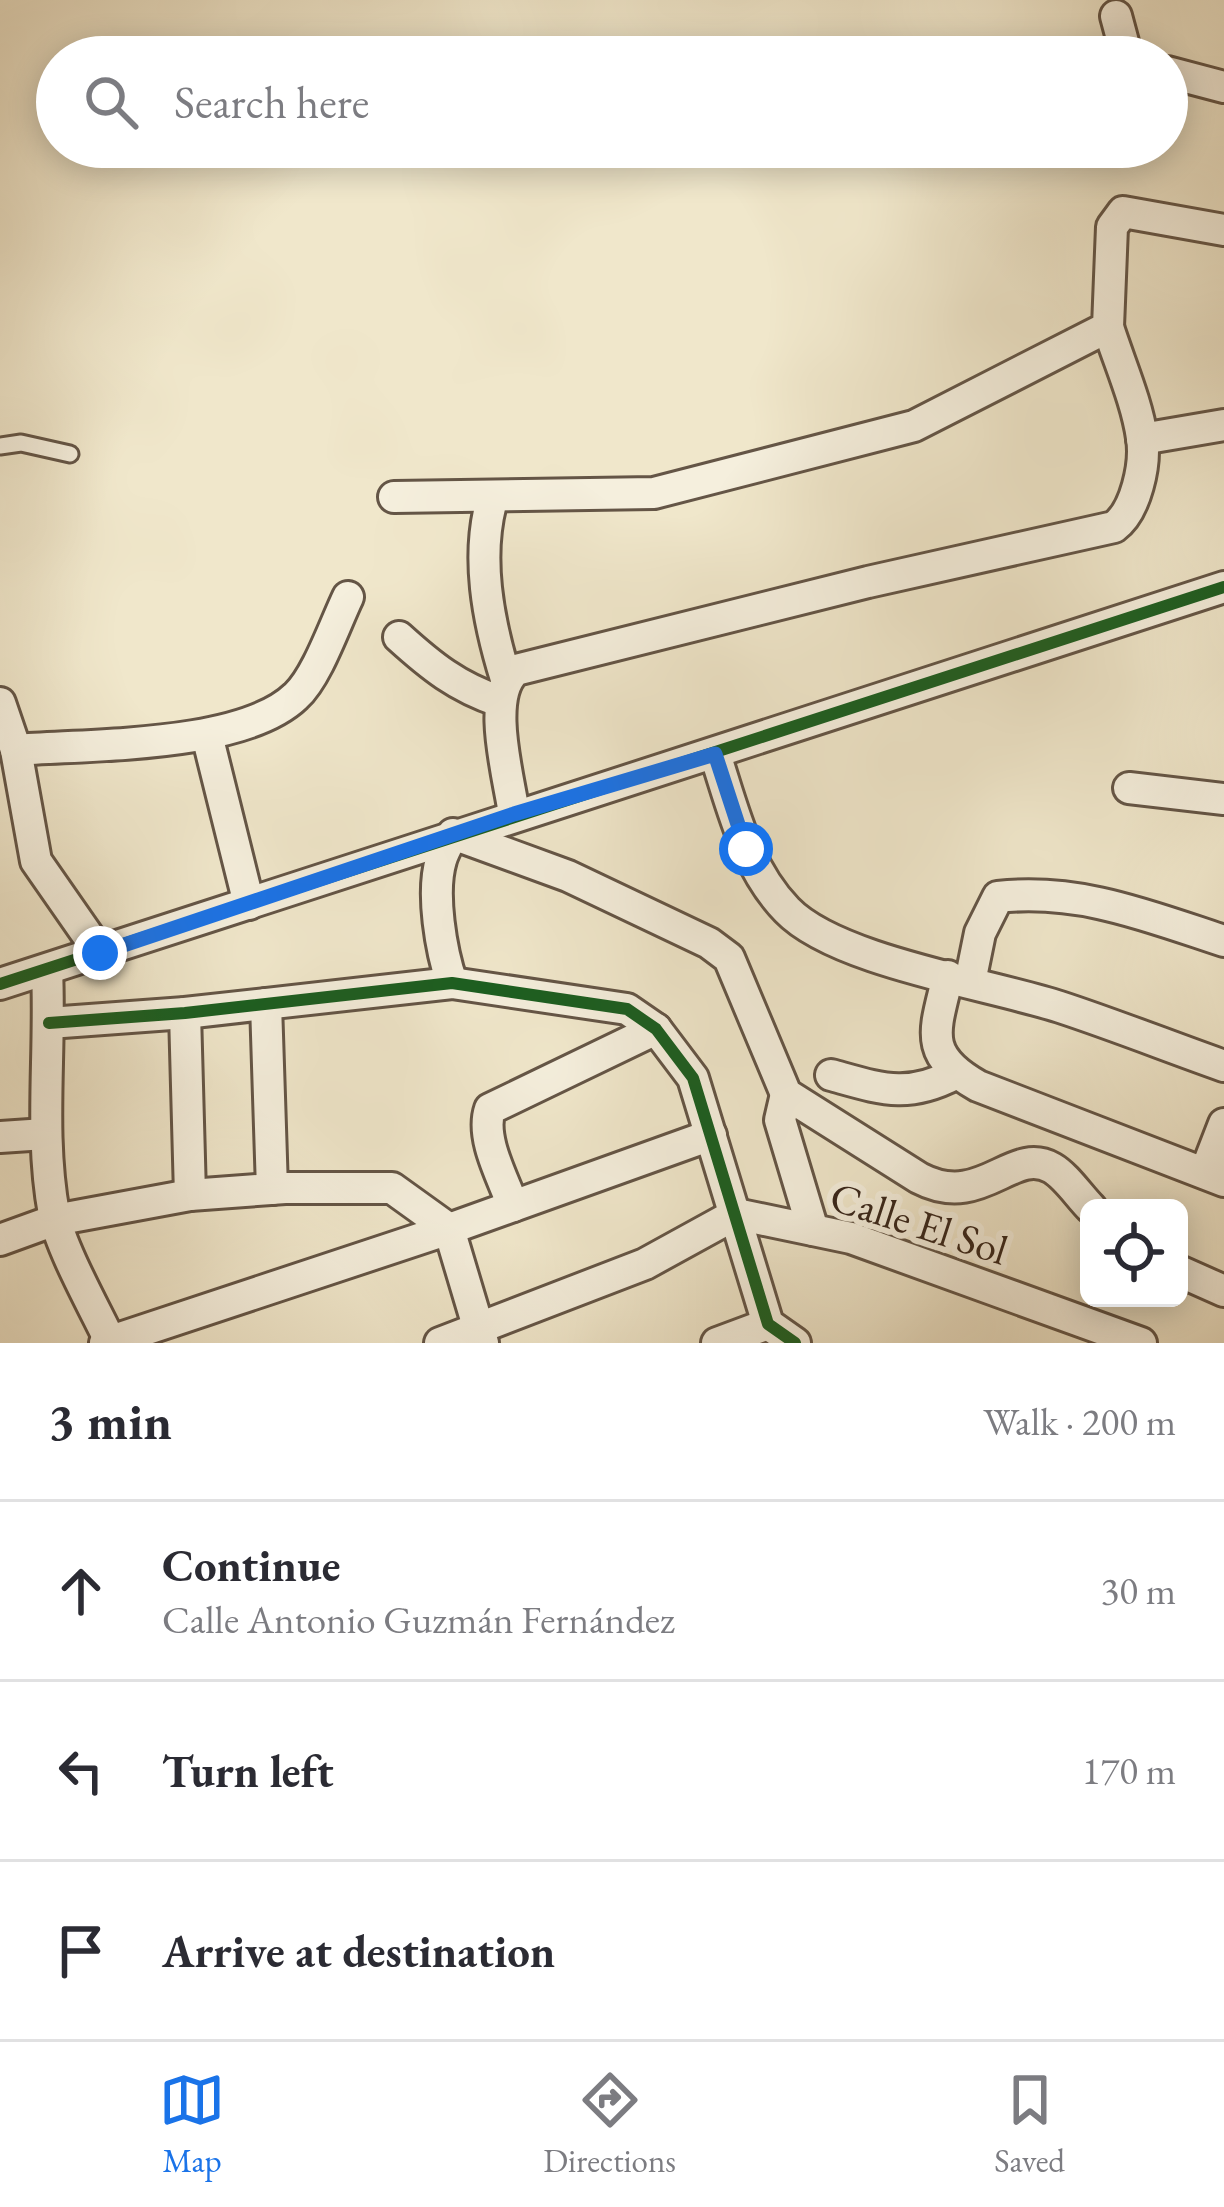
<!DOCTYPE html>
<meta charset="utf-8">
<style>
body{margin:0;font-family:"EB Garamond",serif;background:#f2f2f3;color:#2b2b33}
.controls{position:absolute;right:36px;bottom:36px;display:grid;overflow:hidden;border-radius:18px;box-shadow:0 6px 30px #0003}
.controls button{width:108px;height:108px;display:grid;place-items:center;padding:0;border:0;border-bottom:3px solid #e1e1e2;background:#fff;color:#2b2b33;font:60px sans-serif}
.stop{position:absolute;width:36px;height:36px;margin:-27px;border:9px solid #1a73e8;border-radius:50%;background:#fff}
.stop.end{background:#1a73e8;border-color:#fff;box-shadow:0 3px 12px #0008}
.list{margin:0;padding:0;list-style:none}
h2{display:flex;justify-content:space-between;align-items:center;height:156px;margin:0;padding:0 48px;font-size:51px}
h2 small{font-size:39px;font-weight:400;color:#7c7c81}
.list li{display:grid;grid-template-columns:78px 1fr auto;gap:36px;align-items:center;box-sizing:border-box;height:180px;padding:0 48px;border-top:3px solid #e1e1e2}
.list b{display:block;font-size:45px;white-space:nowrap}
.list p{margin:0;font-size:39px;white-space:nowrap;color:#7c7c81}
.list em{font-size:39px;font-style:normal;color:#7c7c81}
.icon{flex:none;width:66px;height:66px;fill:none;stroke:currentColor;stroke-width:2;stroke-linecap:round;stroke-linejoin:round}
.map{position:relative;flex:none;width:1224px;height:1343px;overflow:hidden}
.search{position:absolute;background:#fff;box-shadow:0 6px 30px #0003;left:36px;right:36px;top:36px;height:132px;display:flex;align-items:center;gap:30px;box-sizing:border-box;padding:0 42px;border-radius:66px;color:#7c7c81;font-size:45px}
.sheet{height:696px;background:#fff}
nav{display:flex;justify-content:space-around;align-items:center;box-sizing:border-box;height:168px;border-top:3px solid #e1e1e2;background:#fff;font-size:33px;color:#7c7c81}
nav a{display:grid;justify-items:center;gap:6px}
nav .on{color:#1a73e8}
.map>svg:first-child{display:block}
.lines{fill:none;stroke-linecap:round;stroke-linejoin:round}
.service-casing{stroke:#645546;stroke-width:21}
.minor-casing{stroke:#645546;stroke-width:36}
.service{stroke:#f5efdd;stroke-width:15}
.minor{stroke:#f5efdd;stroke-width:30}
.cycleway-casing{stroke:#f5efdd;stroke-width:20}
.cycleway{stroke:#1b5e20;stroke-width:12}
.route{stroke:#1a73e8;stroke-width:15}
.labels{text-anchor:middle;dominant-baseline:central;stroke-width:12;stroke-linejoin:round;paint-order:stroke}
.street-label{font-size:42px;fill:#362419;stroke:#f5efdd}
</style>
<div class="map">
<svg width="1224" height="1343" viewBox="0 0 1224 1343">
<rect width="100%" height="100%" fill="#f0e7cb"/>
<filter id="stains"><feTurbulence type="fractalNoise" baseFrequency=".00167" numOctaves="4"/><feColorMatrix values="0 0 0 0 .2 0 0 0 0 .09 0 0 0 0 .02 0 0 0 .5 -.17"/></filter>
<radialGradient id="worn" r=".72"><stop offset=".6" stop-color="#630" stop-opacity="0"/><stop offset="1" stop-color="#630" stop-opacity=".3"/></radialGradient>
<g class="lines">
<g class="service-casing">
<polyline id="service" points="0,446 21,443 70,454"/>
</g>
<g class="minor-casing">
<g id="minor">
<polyline points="1116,16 1127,57"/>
<polyline points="1167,72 1224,87"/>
<polyline points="1142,439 1224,425"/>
<path d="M 493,496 C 475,555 488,621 506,679"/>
<polyline points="394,497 654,493 914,426 1108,327 1112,227 1123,212 1224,230"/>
<path d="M 399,637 C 431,666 457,687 499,701"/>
<polyline points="0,703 16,750 36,861 100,953"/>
<polyline points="207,735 249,904"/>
<path d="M 16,750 C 90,744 242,748 296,696 C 317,677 335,624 348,597"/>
<path d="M 715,754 C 733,809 746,868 787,910 C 836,961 989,984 1060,1007 C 1115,1025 1170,1047 1224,1066"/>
<polyline points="1129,788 1224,799"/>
<path d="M 514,814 C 509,777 485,696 516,670 L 868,582 L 1114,527 C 1136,511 1146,464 1142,438 C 1137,402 1119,362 1108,327"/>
<path d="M 47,970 C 51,1052 39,1133 54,1214 C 61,1249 95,1309 111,1343"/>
<path d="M 948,976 C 935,1031 922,1054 978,1086 L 1224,1181"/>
<path d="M 970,982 L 980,933 L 998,897 C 1079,888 1148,916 1224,941"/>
<path d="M 452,983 C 441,951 431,893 441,860 C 443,852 449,842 453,834 L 568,876 L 709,943 L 729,958 L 786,1094 L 919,1178 C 982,1211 1012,1145 1052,1168 C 1066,1176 1079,1196 1091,1208"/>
<polyline points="0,984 1224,587"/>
<polyline points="266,1004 272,1189"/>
<polyline points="185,1013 190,1195"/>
<polyline points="49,1023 185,1013 452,983 627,1009 656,1029 693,1078 768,1324 795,1343"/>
<path d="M 831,1075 C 882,1089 907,1099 955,1074"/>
<polyline points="786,1094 780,1120 813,1230"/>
<polyline points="0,1137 45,1134"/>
<polyline points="1205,1173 1224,1124"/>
<path d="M 513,1206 C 503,1178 480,1138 490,1109 L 656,1029"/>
<polyline points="736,1214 851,1238 1141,1343"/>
<polyline points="0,1240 55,1220 190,1195 285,1188 392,1188 449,1229 483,1343"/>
<polyline points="1179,1271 1224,1291"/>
<polyline points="105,1343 449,1229 711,1135"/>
<polyline points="440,1343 645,1264 736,1214"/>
<polyline points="717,1343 768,1324"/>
</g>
</g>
<use href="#service" class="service"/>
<use href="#minor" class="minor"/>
<g class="cycleway-casing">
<g id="cycleway">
<polyline points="0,984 1224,587"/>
<polyline points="49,1023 185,1013 452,983 627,1009 656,1029 693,1078 768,1324 795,1343"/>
</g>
</g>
<use href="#cycleway" class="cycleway"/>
</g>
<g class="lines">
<polyline class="route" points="100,953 514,814 715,754 746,849"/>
</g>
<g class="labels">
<g class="street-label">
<text transform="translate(919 1223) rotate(18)">Calle El Sol</text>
</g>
</g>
<rect width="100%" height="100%" filter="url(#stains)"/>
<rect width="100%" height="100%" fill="url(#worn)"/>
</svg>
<div class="controls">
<button><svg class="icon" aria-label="locate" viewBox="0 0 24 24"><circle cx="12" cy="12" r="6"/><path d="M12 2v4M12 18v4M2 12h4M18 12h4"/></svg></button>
</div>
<div class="stop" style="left:746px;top:849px"></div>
<div class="stop end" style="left:100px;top:953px"></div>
<div class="search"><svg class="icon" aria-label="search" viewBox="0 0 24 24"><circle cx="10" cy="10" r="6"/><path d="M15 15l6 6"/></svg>Search here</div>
</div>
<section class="sheet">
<h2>3 min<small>Walk · 200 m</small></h2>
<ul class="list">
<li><svg class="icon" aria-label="ahead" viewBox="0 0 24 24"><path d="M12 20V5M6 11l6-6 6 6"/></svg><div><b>Continue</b><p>Calle Antonio Guzmán Fernández</p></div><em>30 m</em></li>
<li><svg class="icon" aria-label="left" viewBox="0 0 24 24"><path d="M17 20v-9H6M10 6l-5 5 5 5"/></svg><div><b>Turn left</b></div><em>170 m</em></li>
<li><svg class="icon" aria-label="arrive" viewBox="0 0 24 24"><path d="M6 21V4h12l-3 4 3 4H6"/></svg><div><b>Arrive at destination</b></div></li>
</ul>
</section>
<nav>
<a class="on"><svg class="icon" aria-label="map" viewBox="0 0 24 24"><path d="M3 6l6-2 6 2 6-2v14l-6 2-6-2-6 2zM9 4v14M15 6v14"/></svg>Map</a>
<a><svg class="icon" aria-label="directions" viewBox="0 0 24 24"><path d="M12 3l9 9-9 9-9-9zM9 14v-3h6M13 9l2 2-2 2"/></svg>Directions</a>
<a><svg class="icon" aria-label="saved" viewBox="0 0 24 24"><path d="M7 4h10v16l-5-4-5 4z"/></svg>Saved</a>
</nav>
